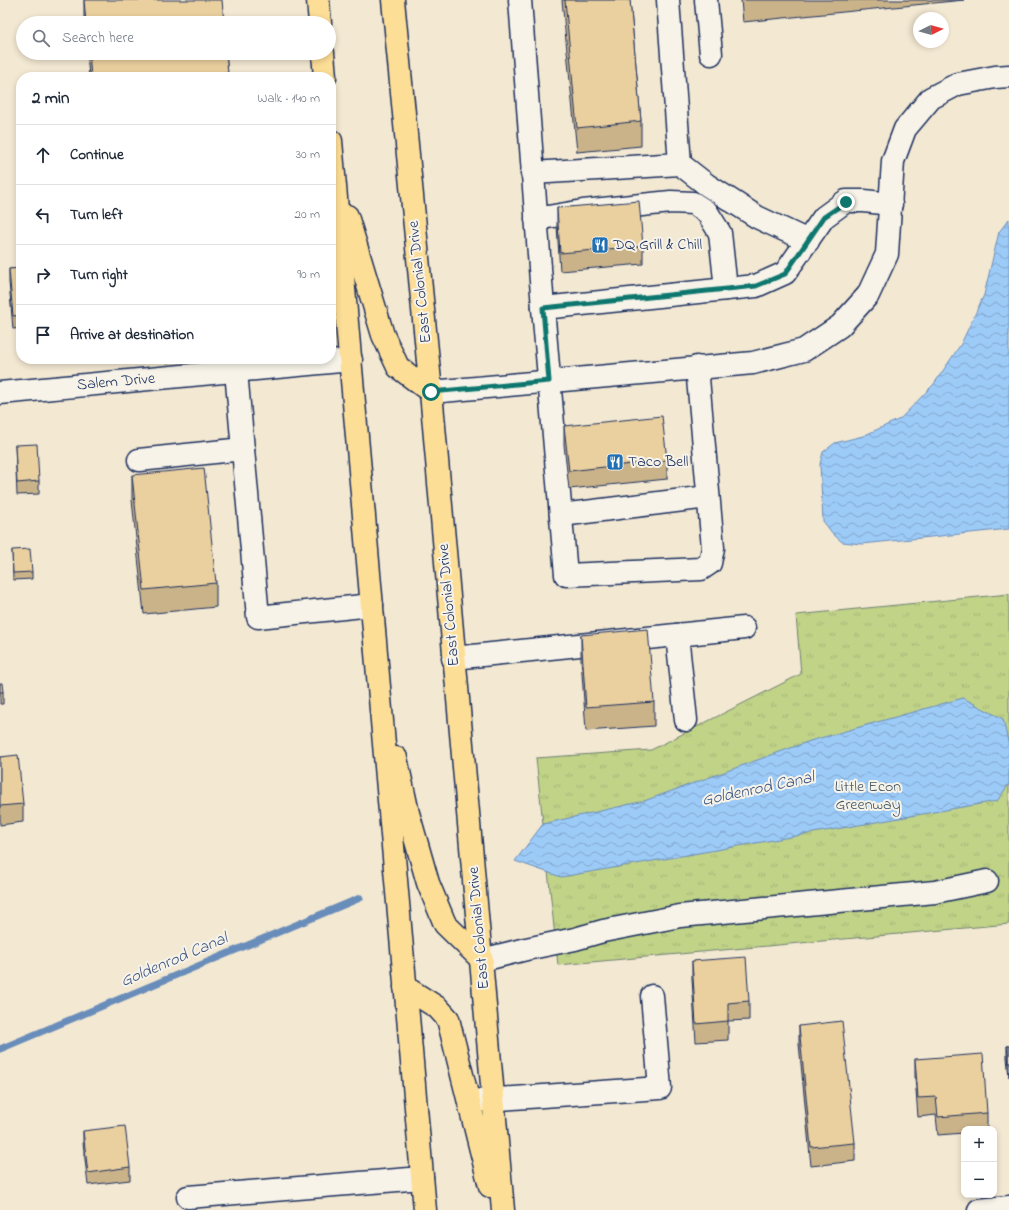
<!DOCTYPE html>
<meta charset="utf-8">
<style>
body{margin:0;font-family:"Indie Flower",sans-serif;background:#f6f6f7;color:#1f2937}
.controls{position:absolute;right:12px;bottom:12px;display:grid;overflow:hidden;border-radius:8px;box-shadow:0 2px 6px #0003}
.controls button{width:36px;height:36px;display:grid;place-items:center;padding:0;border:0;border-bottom:1px solid #e0e1e3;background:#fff;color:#1f2937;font:20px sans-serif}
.compass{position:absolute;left:913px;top:12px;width:36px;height:36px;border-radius:50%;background:#fff;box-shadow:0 2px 6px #0003;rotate:85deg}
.stop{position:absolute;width:12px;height:12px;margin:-9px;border:3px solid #0f766e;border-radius:50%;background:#fff}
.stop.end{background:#0f766e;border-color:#fff;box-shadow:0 1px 4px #0008}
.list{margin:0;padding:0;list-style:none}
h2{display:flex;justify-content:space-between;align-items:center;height:52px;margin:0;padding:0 16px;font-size:17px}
h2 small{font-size:13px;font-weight:400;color:#747a83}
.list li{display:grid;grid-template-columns:26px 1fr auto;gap:12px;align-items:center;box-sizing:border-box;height:60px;padding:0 16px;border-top:1px solid #e0e1e3}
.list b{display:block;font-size:15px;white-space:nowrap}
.list em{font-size:13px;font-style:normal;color:#747a83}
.icon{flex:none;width:22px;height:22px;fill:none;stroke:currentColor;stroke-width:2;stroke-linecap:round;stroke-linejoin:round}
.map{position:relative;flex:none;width:1009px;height:1210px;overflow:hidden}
.search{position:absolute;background:#fff;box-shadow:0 2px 6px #0003;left:16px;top:16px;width:320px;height:44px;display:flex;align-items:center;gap:10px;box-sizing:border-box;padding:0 14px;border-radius:22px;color:#747a83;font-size:15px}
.panel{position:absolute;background:#fff;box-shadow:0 2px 6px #0003;left:16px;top:72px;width:320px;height:292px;border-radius:16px}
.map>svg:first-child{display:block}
.park{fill:url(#park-tufts);stroke:#6e8172}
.water{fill:url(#water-waves);stroke:#698dba}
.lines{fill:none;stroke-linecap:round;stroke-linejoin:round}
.stream{stroke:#698dba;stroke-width:7}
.minor-casing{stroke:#1b2f5e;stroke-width:25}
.highway-casing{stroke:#1b2f5e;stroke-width:25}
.minor{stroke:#f7f3e8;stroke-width:22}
.highway{stroke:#fdde96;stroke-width:22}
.wall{fill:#cab389;stroke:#1b2f5e}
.building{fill:#ebd09f;stroke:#1b2f5e}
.route{stroke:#0f766e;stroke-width:5}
.labels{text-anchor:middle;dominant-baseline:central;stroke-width:4;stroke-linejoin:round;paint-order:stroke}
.poi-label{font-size:16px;fill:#1b2f5e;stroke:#f7f3e8;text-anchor:start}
.street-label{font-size:16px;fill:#1b2f5e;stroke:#f7f3e8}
.park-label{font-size:16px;fill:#445868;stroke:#f7f3e8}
.water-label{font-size:17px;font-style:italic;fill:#3c5684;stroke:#f7f3e8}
</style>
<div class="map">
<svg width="1009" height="1210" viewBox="0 0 1009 1210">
<defs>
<pattern id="park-tufts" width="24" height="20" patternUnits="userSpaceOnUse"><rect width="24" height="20" fill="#c1d387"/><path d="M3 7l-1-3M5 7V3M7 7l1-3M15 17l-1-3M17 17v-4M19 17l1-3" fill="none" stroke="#a5b577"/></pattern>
<pattern id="water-waves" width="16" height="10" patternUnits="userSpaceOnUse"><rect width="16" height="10" fill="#9dcbf8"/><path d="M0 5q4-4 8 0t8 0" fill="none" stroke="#7fa5cc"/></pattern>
</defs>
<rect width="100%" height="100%" fill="#f3e8d2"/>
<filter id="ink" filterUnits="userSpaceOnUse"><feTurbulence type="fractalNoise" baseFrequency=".025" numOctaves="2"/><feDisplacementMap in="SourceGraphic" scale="8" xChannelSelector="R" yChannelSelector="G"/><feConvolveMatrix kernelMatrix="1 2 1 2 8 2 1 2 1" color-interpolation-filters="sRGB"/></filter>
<g filter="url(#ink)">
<polygon class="park" points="1009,594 1009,924 558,965 536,758 651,750 801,674 796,615"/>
<g class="water">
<polygon points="1009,219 1009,529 862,544 842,542 833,534 823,521 820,464 823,452 835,443 863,436 900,419 934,384 961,344 984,295 999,232"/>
<polygon points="963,698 1003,719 1009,746 1009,784 997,801 561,877 515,861 543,824 644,801 810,741"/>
</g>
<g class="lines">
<polyline class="stream" points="0,1049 360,898"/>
<g class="minor-casing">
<g id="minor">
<polyline points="520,0 543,308 566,575 701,569 710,563 713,548 697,367"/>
<polyline points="706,0 711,54"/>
<polyline points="680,164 707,185 757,217 808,241"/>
<polyline points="532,173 680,164 668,0"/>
<polyline points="536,219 583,211 671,202 693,203 707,212 720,233 726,289"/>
<polyline points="543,308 756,286 785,273 824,217 846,201 864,201 891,204"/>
<polyline points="236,371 258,617 372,605"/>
<polyline points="431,392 753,363 804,350 840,326 868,295 887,254 893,161 905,129 931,98 958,84 995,77 1009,76"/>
<polyline points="0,393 351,360"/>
<polyline points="139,460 243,449"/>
<polyline points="561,515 708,497"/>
<polyline points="677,635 686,720"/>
<polyline points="453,658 744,628"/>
<polyline points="482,960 526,949 575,939 603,931 680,916 935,892 987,881"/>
<polyline points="469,1101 660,1088 652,996"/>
<polyline points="188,1197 422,1178"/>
<polyline points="979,1210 1009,1207"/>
</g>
</g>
<g class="highway-casing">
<g id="highway">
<polyline points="318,0 320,23"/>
<polyline points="393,0 431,392 503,1210"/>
<polyline points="323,53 325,77"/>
<polyline points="331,141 425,1210"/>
<polyline points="347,216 383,335 398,367 431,392"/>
<polyline points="396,758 408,813 428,883 445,924 482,960"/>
<polyline points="405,987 438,1008 448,1019 490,1186"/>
</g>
</g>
<use href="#minor" class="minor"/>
<use href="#highway" class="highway"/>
</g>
<g class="wall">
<polygon points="84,0 224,23 84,23"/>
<polygon points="562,0 630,0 641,121 641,146 577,152"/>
<polygon points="741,0 964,0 743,22"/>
<polygon points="87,53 226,53 228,77 89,77"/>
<polygon points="557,208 643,246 643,264 560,271 557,226"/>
<polygon points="20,231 21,231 21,256 20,244"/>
<polygon points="21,268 21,328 13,329 9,282 9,269"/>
<polygon points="564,426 667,460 667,479 569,489 564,445"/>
<polygon points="15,445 39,481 39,494 17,495"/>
<polygon points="132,475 216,583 216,607 144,614 132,500"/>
<polygon points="12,550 32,572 32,579 13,580"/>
<polygon points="581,635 654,702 654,726 586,731 581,659"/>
<polygon points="0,683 3,692 3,704 0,704"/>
<polygon points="0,757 23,804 23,822 0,825"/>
<polygon points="692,961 749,1001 749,1020 728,1021 728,1040 696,1042 692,979"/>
<polygon points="799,1026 855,1143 855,1161 811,1166 799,1044"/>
<polygon points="1007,1046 1009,1046 1009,1077 1007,1058"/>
<polygon points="915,1059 987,1113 987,1129 964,1129 964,1133 938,1135 936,1115 918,1117 915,1077"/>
<polygon points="83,1131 130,1167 130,1180 88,1185 83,1143"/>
</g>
<g class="building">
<polygon points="84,0 222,0 224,23 86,23"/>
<polygon points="565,0 630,0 641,121 577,128"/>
<polygon points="89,53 226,53 228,73 190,77 91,77"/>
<polygon points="639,201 643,246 560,253 557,208"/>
<polygon points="20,231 21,231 21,243"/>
<polygon points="21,268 21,315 13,316 9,269"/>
<polygon points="662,416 667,460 569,471 564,426"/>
<polygon points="37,444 39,481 17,483 15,445"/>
<polygon points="204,468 216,583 144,590 132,475"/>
<polygon points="30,549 32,572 13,573 12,550"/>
<polygon points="648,629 654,702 586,707 581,635"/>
<polygon points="0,683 2,683 3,692 0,692"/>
<polygon points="18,755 23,804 0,806 0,757"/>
<polygon points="746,957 749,1001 728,1003 728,1021 696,1024 692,961"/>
<polygon points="842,1021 855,1143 811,1147 799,1026"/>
<polygon points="1007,1046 1009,1046 1009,1064"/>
<polygon points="983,1054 987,1113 938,1117 936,1097 918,1098 915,1059"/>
<polygon points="125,1126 130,1167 88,1173 83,1131"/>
</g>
</g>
<g class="lines" filter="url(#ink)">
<polyline class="route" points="431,392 549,381 543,308 756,286 785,274 824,217 846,202"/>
</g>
<defs>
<g id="restaurant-square" transform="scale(0.9)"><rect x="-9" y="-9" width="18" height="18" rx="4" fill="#1f6fb2" stroke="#f7f3e8"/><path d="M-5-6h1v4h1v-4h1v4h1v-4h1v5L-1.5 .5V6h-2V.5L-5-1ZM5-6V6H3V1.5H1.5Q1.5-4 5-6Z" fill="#fff"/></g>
</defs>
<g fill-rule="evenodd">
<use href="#restaurant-square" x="600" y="245"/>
<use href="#restaurant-square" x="615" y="462"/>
</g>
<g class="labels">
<g class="poi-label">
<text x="613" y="245">DQ Grill &amp; Chill</text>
<text x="628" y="462">Taco Bell</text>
</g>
<g class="street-label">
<text transform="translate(420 282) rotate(-96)">East Colonial Drive</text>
<text transform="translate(116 382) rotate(-5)">Salem Drive</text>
<text transform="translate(449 605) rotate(-95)">East Colonial Drive</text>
<text transform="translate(479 928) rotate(-95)">East Colonial Drive</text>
</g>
<g class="park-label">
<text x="868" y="787">Little Econ<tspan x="868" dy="18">Greenway</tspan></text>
</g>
<g class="water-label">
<text transform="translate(758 789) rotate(-12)">Goldenrod Canal</text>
<text transform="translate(174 960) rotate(-23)">Goldenrod Canal</text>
</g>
</g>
</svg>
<div class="controls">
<button>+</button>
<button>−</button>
</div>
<svg class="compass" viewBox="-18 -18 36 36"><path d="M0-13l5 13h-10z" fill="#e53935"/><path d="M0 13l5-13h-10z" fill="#747a83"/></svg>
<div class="stop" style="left:431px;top:392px"></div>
<div class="stop end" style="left:846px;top:202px"></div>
<div class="search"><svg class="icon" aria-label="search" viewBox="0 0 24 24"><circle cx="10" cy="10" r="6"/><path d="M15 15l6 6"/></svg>Search here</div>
<section class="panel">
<h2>2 min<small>Walk · 140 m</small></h2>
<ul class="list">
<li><svg class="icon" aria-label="ahead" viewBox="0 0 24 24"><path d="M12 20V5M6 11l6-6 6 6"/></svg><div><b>Continue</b></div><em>30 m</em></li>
<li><svg class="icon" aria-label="left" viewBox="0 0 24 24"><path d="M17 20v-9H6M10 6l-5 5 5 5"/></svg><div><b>Turn left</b></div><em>20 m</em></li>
<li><svg class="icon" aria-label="right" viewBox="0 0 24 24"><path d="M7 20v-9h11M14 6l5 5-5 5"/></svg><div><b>Turn right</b></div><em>90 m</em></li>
<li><svg class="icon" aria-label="arrive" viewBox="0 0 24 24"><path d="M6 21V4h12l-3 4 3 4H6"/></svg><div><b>Arrive at destination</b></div></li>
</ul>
</section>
</div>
